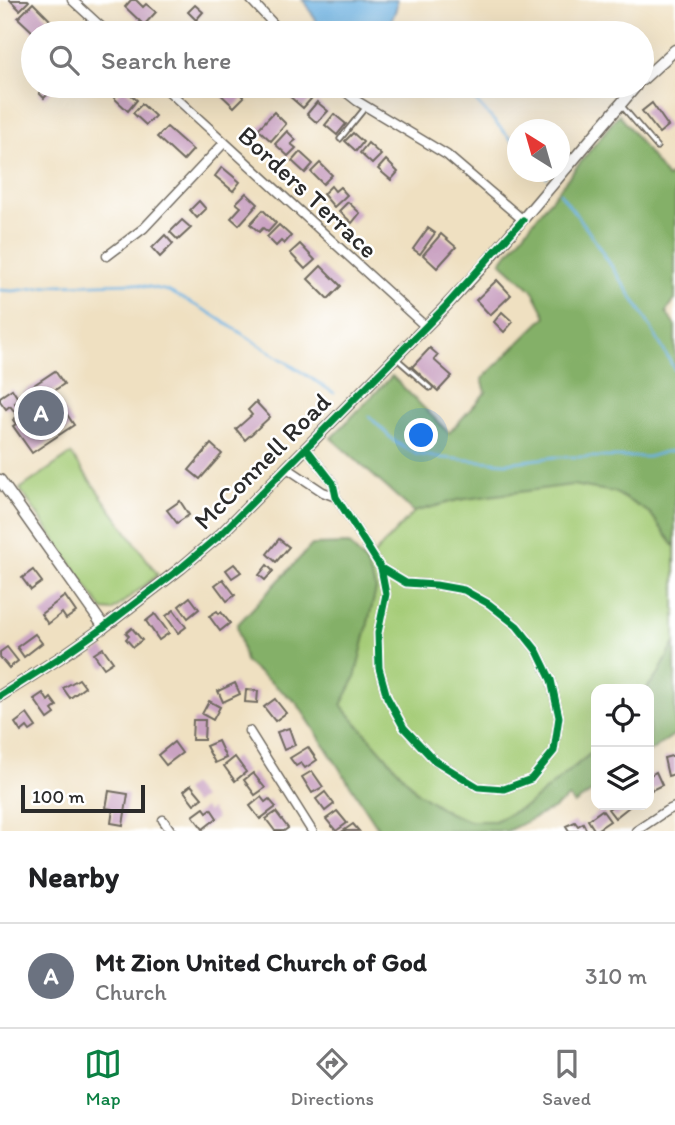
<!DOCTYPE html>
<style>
body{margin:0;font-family:Itim,sans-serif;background:#f2f2f2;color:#202124}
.controls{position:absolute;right:21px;bottom:21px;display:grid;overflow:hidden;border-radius:14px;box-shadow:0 7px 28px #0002}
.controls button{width:63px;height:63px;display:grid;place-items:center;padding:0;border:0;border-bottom:2px solid #e0e0e0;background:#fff;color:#202124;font:35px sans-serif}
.compass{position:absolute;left:507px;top:119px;width:63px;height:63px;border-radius:50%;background:#fff;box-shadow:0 7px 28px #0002;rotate:323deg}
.scale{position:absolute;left:21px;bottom:18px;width:124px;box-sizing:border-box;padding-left:7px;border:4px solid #2b2b2b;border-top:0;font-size:19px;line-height:24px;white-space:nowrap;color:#2b2b2b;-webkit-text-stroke:5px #fff;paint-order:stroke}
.you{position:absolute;left:422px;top:436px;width:24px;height:24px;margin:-18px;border:5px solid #fff;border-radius:50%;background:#1a73e8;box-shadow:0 0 0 10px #1a73e833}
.badge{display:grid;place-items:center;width:46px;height:46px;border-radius:50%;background:#0b8043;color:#fff;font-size:23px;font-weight:700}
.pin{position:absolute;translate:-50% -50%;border:4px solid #fff;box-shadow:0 2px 7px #0006}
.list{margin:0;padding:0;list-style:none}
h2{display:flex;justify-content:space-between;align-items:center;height:91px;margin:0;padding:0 28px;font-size:30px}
h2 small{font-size:23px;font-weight:400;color:#757577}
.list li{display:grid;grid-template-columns:46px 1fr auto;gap:21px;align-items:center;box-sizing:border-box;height:105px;padding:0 28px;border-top:2px solid #e0e0e0}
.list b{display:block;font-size:26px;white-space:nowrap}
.list p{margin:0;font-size:23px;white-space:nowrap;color:#757577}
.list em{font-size:23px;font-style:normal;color:#757577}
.icon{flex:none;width:38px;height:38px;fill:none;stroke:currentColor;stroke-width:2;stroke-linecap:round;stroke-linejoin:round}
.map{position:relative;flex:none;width:675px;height:831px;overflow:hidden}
.search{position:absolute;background:#fff;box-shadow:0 7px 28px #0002;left:21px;right:21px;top:21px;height:77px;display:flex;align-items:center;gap:18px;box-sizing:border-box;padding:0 24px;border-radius:38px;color:#757577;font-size:26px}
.sheet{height:196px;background:#fff}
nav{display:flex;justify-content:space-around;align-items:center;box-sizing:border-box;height:98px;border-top:2px solid #e0e0e0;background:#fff;font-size:19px;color:#757577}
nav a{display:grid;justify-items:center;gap:4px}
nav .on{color:#0b8043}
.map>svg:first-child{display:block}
.green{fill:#a5cc77;stroke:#687c51;stroke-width:2}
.forest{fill:#84b068;stroke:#586e4a;stroke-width:2}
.water{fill:#6bb1e1;stroke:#4b6e86;stroke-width:2}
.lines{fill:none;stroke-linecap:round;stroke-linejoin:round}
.stream{stroke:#6bb1e1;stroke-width:2.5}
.building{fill:#caa3c2}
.service-casing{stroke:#706a60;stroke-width:7}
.minor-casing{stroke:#706a60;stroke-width:11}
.tertiary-casing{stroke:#706a60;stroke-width:13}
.service{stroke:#fff;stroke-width:3.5}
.minor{stroke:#fff;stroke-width:8}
.tertiary{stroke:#fff;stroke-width:10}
.cycleway-casing{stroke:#fff;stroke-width:11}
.cycleway{stroke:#00873e;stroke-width:7}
.labels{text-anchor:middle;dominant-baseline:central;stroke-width:5;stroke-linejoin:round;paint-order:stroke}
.street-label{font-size:26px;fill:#2b2b2b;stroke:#fff}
</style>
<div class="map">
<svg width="675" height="831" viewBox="0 0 675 831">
<rect width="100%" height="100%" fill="#fff"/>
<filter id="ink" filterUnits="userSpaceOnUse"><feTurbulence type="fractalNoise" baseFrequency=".0143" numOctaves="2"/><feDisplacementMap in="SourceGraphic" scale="14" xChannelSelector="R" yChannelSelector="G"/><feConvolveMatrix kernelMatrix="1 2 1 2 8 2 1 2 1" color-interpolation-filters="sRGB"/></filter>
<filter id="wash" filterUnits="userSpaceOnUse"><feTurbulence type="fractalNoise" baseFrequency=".00686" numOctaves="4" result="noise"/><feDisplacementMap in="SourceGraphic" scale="28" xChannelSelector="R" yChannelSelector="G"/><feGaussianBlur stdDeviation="1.57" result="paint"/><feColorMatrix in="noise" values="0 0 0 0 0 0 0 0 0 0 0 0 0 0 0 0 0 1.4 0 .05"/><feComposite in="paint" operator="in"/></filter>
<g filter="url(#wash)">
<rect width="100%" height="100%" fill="#efe0c1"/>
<g class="green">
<polygon points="71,454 158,575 112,611 103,610 20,489"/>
<polygon points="572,484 614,492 650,513 675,547 675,643 658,675 646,689 596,689 596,749 528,805 495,821 469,821 449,813 417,792 341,705 355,678 376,589 366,563 414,512 458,500"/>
</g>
<g class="forest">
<polygon points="619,114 667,178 675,174 675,300 666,312 675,326 675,611 675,547 650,513 614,492 572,485 458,500 414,512 331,438 392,376 449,433 486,392 482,379 546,316 533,291 501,262"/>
<polygon points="349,544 366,563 376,589 355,678 341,705 417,792 449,813 469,821 495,821 528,805 596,749 596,789 574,804 569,797 553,809 507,831 380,831 297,703 245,662 237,625 312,545"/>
<polygon points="675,643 675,734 649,752 649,689 646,689 658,675"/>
</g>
<path class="water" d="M 303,0 L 397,0 C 397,14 390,23 381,33 L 326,33 C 315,25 312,10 303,0 Z"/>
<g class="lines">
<g class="stream">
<polyline points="383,31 404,27 412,33"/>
<polyline points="462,86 518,147"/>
<polyline points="541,172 547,177"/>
<polyline points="560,193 589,232 643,314 675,370"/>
<polyline points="0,290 13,291 58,285 131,283 168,291 210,313 334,393"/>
<polyline points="369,416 395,442 416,454 443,458 506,463 555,457 648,457 664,452 675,451"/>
</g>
</g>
<g id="blocks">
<g class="building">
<polygon points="10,0 28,0 29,1 20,10"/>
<polygon points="131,0 136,0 143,7 146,4 156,12 144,25 125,7"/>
<polygon points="33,3 50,20 37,33 34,33 18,18"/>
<polygon points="195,5 203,12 196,20 188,12"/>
<polygon points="46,86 49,86 53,89 44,98 39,93"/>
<polygon points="219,86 232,86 244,97 234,107 216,90"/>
<polygon points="296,86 311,99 303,108 288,95"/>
<polygon points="123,88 137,100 128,111 114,98"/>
<polygon points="317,102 328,111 317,123 307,114"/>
<polygon points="652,103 668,126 659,133 642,111"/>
<polygon points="142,104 155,116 146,125 133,113"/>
<polygon points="274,112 286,124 271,141 258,129"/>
<polygon points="334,114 346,124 337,135 325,125"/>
<polygon points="167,127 193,150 183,161 157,137"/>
<polygon points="287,131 296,140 291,144 296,148 288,156 275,144"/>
<polygon points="353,133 363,142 356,151 345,141"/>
<polygon points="368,143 381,155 372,164 360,153"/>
<polygon points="300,152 313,164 305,173 292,161"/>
<polygon points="386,160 398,172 391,180 378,169"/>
<polygon points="320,163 332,175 323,184 311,172"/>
<polygon points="222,167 240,182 233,191 215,176"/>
<polygon points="331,186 335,191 340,187 347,195 334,207 323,194"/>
<polygon points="246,193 258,204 239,225 231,218 241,207 236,203"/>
<polygon points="199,201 206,209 197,218 190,210"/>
<polygon points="348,202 360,213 352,223 339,211"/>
<polygon points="263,210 276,223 268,232 263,228 259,232 250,224"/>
<polygon points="182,220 191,228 178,240 170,232"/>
<polygon points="279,225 291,236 284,244 281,241 276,246 267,237"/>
<polygon points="428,228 435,233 420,254 413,249"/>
<polygon points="441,234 456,247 437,268 423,255"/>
<polygon points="165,235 173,244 160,257 152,248"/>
<polygon points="300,244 315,260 305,269 290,253"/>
<polygon points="321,266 341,286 328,299 308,279"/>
<polygon points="497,280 511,295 490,315 476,300"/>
<polygon points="502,312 513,322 504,332 494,322"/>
<polygon points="430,348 438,355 434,360 452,376 438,391 412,367"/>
<polygon points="55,371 64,384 52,392 74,425 32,453 13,426 16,424 13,420 18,416 10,406 6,409 0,401 0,397 12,389 19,400 15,403 20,410 29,403 22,393"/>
<polygon points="256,402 270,417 245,440 236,429 252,415 248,410"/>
<polygon points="211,444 222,454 200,479 189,470"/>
<polygon points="180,501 189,515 177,523 167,510"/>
<polygon points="279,539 289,547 276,562 267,554"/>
<polygon points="234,564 241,572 232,578 226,570"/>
<polygon points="267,565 273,571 265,580 259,575"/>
<polygon points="33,570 42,582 31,590 22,578"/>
<polygon points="223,579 235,595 227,601 215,585"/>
<polygon points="65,596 76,612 66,619 62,613 48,624 41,614"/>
<polygon points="190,597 199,609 188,618 179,606"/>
<polygon points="174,610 186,627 178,633 166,616"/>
<polygon points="217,611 219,614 221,612 230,623 220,631 209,616"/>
<polygon points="155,614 169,633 159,640 146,621"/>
<polygon points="132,628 142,640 133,647 126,639 129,636 126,633"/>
<polygon points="35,634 42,643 24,657 17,647"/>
<polygon points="7,647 18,661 9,668 0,657 0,652"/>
<polygon points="103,648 113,662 104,668 94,654"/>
<polygon points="79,679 85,687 70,698 63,688"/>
<polygon points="235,683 240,694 223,702 218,691"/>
<polygon points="246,690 258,691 257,703 245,702"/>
<polygon points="43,693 48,701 51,698 57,706 52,710 55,714 48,719 34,699"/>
<polygon points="275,699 286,713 275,721 264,707"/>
<polygon points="209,701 220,707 213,720 202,714"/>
<polygon points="27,714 36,727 30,731 27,727 21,732 15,723"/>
<polygon points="193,720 205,720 204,740 192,740"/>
<polygon points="289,728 295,745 284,750 277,732"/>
<polygon points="218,741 226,758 215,763 206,746"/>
<polygon points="174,742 182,753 166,765 158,755"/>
<polygon points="308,747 317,760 305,768 301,763 296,766 290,758"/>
<polygon points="675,755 675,774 668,776 664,758"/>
<polygon points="235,757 246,772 235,781 224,766"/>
<polygon points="312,771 323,787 312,793 302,777"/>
<polygon points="656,772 662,785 652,790 649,783 649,776"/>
<polygon points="253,773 265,788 255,795 244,780"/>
<polygon points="191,785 202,798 194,804 184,791"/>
<polygon points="109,791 128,794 123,825 111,823 113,809 106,808"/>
<polygon points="325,792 334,804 325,811 316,799"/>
<polygon points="261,797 265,802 269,799 276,807 260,819 250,806"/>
<polygon points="614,805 627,805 629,807 615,818 608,809"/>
<polygon points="204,808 207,812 211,809 217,818 203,829 193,816"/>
<polygon points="602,810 610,821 595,831 588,820"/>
<polygon points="337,811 347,823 336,831 326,819"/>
<polygon points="276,812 288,828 284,831 275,831 266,819"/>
<polygon points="575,822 578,826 583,823 587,831 569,831 566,826"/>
<polygon points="353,824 359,831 343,831"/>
</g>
</g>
</g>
<g filter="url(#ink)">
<use href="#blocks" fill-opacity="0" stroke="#706a60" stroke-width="2"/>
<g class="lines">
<g class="service-casing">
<g id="service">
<polyline points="621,105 657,147"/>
<polyline points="340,139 365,108"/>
<polyline points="397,359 430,388"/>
</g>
</g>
<g class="minor-casing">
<g id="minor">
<polyline points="72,0 108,33"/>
<polyline points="251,0 282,33"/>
<polyline points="163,86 426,327"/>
<polyline points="338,86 357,101 447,155 523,220"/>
<polyline points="107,256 144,228 224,143"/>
<polyline points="306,448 333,483 336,497 381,568 386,594 378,633 379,668 387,697 404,728 434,760 478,787 504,789 531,779 554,751 559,717 551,680 537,651 517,626 489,604 464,590 436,585 406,583 381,568"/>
<polyline points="287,468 323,492 336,497"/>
<polyline points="249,731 312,831"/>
<polyline points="163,820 171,831"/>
<polyline points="636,831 666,811 675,807"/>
</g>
</g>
<g class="tertiary-casing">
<g id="tertiary">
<polyline points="642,80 675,50"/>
<polyline points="0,480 104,627"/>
<polyline points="0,696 61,657 104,627 181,568 221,534 444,308 484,265 636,86"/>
</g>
</g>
<use href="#service" class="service"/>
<use href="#minor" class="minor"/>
<use href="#tertiary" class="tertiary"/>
<g class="cycleway-casing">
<g id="cycleway">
<polyline points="306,448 333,483 336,497 381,568 386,594 378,633 379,668 387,697 404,728 434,760 478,787 504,789 531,779 554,751 559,717 551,680 537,651 517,626 489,604 464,590 436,585 406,583 381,568"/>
<polyline points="0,696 61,657 104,627 181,568 221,534 444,308 523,220"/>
</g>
</g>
<use href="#cycleway" class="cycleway"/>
</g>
</g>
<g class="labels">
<g class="street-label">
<text transform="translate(308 192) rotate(43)">Borders Terrace</text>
<text transform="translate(262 461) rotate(-45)">McConnell Road</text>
</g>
</g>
</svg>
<div class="controls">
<button><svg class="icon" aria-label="locate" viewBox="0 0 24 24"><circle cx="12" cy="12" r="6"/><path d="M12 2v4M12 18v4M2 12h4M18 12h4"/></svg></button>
<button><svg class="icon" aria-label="layers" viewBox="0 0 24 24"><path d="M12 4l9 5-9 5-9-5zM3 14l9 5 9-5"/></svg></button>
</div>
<svg class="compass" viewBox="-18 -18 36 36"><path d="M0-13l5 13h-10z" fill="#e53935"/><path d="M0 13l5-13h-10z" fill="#757577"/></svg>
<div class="scale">100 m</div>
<div class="you"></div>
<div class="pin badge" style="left:41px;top:413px;background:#6b7280">A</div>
<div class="search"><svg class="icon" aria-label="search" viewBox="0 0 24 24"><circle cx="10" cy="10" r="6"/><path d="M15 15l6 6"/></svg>Search here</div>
</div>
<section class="sheet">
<h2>Nearby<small></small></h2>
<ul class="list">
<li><span class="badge" style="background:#6b7280">A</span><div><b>Mt Zion United Church of God</b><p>Church</p></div><em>310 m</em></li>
</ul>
</section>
<nav>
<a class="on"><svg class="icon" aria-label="map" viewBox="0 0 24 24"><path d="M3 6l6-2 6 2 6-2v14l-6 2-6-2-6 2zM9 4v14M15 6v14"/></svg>Map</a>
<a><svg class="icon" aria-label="directions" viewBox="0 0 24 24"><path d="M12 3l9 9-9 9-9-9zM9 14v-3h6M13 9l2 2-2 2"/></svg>Directions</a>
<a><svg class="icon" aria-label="saved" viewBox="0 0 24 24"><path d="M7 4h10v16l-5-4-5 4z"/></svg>Saved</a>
</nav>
